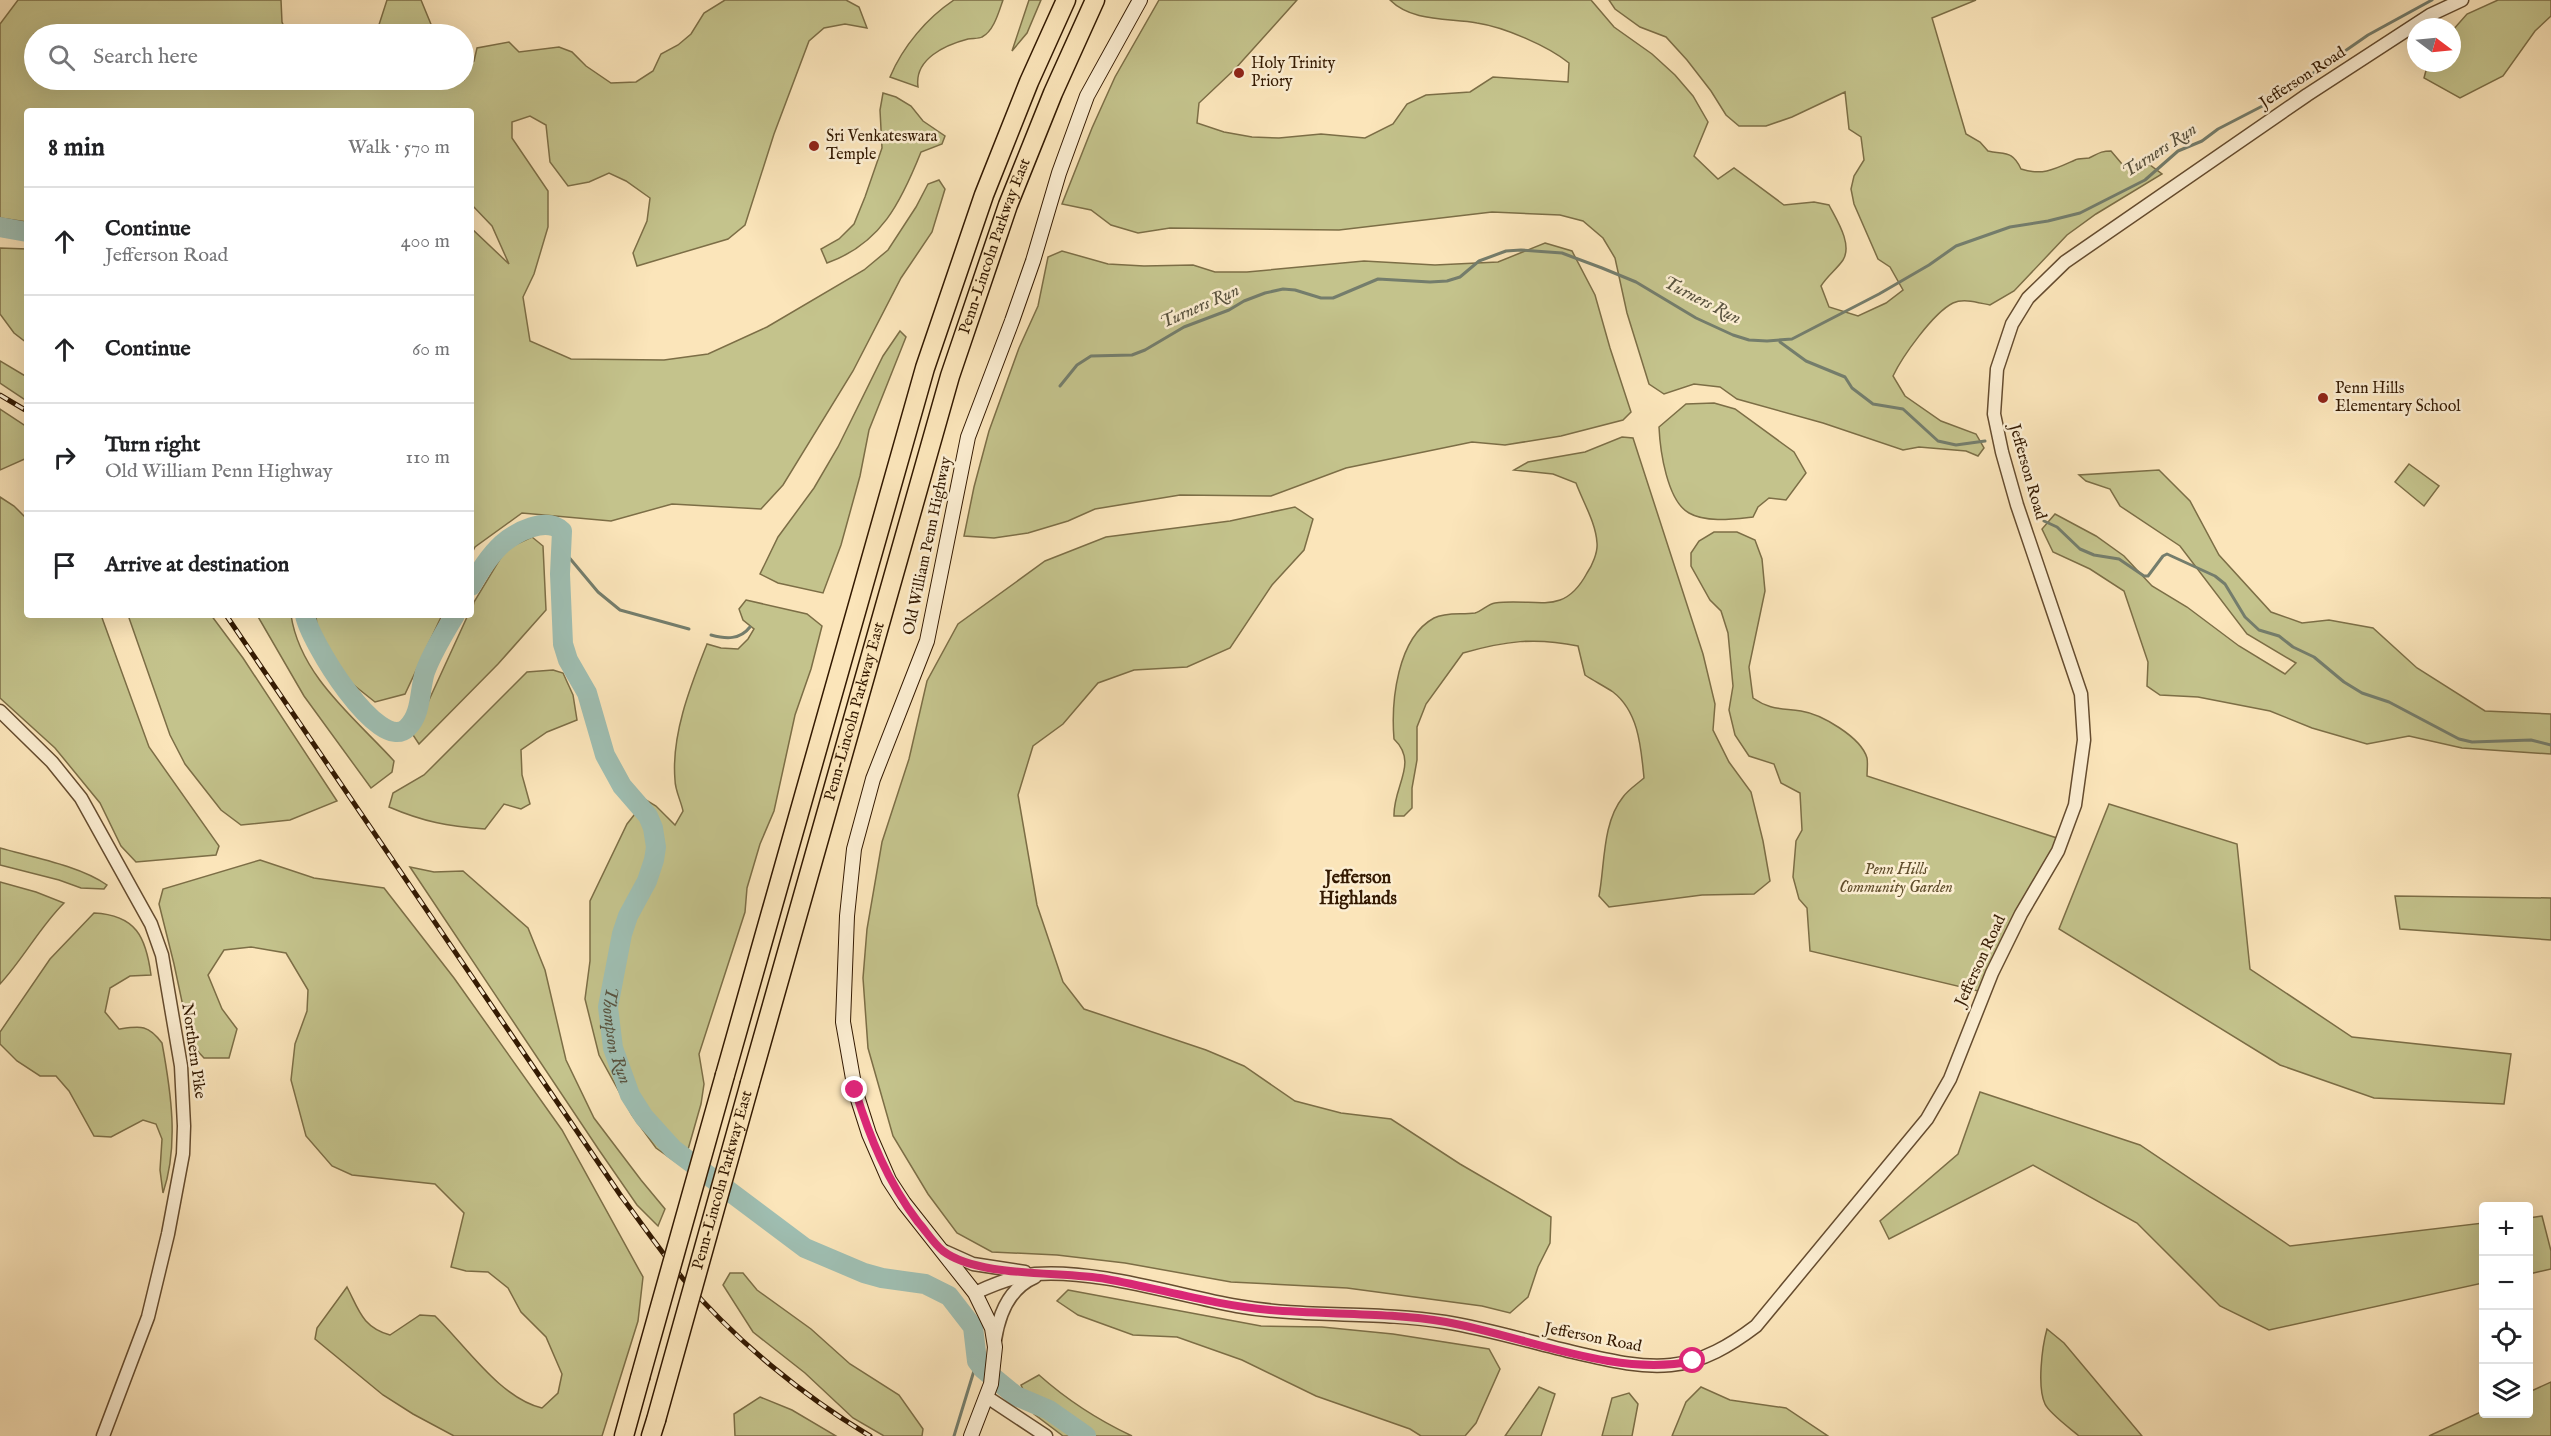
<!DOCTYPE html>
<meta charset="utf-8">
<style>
body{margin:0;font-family:"IM FELL English",serif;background:#f2f2f2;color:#202124}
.controls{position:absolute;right:18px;bottom:18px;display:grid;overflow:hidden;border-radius:6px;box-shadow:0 6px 24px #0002}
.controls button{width:54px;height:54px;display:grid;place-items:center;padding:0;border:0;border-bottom:2px solid #e0e0e0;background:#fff;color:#202124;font:30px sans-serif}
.compass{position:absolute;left:2407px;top:18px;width:54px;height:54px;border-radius:50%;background:#fff;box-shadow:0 6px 24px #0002;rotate:106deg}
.stop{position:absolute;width:18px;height:18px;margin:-14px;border:4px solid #db2777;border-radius:50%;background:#fff}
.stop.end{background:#db2777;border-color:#fff;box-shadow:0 2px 6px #0008}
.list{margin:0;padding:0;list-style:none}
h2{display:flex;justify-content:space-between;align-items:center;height:78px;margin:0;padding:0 24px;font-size:26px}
h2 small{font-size:20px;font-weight:400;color:#757577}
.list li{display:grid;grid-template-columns:39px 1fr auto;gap:18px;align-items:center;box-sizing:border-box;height:108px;padding:0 24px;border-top:2px solid #e0e0e0}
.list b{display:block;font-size:22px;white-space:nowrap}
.list p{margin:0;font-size:20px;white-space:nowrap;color:#757577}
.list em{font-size:20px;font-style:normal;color:#757577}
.icon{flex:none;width:33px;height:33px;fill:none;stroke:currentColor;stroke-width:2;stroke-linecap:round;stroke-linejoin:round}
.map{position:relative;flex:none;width:2551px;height:1436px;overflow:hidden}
.search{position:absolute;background:#fff;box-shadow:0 6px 24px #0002;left:24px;top:24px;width:450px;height:66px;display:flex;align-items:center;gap:15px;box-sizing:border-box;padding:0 21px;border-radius:33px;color:#757577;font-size:22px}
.panel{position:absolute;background:#fff;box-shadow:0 6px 24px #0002;left:24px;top:108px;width:450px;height:510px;border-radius:6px}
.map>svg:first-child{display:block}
.green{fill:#c4c38c;stroke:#7c6e46;stroke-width:1.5}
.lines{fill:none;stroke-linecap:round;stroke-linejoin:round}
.stream{stroke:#747d6c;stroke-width:3}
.river{stroke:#9fbfb3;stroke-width:20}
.tertiary-casing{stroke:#654c2f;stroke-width:15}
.secondary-casing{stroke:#331901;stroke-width:16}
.motorway-casing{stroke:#331901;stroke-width:21}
.tertiary{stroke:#fceed2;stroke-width:12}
.secondary{stroke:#fceed2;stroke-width:14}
.motorway{stroke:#fbe5ba;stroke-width:18}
.rail-casing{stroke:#331901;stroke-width:5}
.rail{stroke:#fceed2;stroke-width:3;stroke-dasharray:9;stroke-linecap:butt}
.motorway-bridge-casing{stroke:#331901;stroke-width:21;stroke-linecap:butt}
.motorway-bridge{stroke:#fbe5ba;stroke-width:18}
.route{stroke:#db2777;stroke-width:8}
.poi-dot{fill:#8f2418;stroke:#fceed2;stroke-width:2}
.labels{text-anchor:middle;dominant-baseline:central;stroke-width:5;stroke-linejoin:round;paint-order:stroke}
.poi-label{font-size:16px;fill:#331901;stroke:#fceed2;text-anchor:start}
.street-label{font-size:16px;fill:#331901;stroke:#fceed2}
.park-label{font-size:16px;font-style:italic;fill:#5e4c2b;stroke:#fceed2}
.water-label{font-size:18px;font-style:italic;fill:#59533f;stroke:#fceed2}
.neighbourhood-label{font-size:18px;font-weight:bold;fill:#331901;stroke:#fceed2}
</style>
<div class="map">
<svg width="2551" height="1436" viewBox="0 0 2551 1436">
<rect width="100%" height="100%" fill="#fbe5ba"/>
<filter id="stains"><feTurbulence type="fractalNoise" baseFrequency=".00333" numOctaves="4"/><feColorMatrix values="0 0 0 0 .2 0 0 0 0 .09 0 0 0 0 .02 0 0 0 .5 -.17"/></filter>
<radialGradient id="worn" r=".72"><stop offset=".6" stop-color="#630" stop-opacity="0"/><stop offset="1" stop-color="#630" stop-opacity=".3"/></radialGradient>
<g class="green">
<polygon points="18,0 281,0 282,22 287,34 34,34 34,80 464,80 464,69 474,61 477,48 509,42 519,52 559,47 572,52 586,66 611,83 636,82 653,71 661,54 678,45 691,34 704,13 725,0 846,0 859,7 867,28 845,24 824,28 809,41 774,134 745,225 728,239 637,266 633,253 647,221 650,198 626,181 609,173 589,182 568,186 550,162 546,125 530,116 512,122 512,138 548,191 548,227 534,274 523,297 530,341 571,359 664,360 708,354 767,327 864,270 888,250 916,207 928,184 939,180 945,189 932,232 901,278 853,371 783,485 761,509 672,504 611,521 522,513 475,547 471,555 471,228 509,264 492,226 471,204 471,111 27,111 27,222 0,218 0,24"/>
<polygon points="387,0 421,0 435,34 376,34"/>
<path d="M 954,0 L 1003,0 C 999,11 994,31 982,37 C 979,39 972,38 968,39 C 945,45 914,59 918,87 L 890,77 C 903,46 927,18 954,0 Z"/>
<polygon points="1029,0 1041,0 1027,33 1012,51"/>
<path d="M 1159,0 L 1297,0 L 1235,69 L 1199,103 L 1197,123 L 1224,132 L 1252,137 L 1279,138 L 1321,134 L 1365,138 L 1393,124 L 1407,104 L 1426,95 L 1470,92 L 1493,77 L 1568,82 L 1569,63 C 1548,46 1504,27 1477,23 C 1448,18 1412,22 1390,0 L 1591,0 L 1614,27 L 1652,54 L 1675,75 L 1693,96 L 1708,122 L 1694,156 L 1718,179 L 1734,168 L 1784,205 L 1814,202 L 1829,205 C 1836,219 1853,244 1843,260 C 1837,269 1827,276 1821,286 L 1829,307 L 1858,316 L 1886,303 L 1903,290 L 1890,267 L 1878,259 L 1854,204 L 1851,189 L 1854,176 L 1864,160 L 1861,137 L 1849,129 L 1845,92 L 1792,117 L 1766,126 L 1739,126 L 1726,115 L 1711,91 L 1687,60 L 1666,37 L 1640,27 L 1615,9 L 1609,0 L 1976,0 L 1932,18 L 1966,134 L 1980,142 L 1988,151 C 2005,155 2012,150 2021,169 C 2043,176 2055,169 2075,160 C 2079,158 2085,159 2089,158 C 2098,154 2100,151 2111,151 L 2122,164 L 2150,165 L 2162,174 L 2096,214 L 2067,235 L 2014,291 L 1990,305 C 1979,303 1964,298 1953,303 C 1933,313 1902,357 1893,376 L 1905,396 L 1941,421 L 1976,434 L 1984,448 L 1978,456 L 1966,451 L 1919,447 L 1903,450 L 1823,423 L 1737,399 L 1720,387 L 1694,384 L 1664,394 L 1649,384 L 1627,313 L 1615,258 L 1603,238 L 1583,221 L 1560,215 L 1492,212 L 1339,230 L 1170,228 L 1138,233 L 1111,225 L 1091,210 L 1062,204 L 1092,128 L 1115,77 Z"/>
<polygon points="2498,0 2551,0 2551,16 2535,31 2503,76 2460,98 2424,78 2428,63 2452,63 2452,31 2467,14"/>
<path d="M 883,93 L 896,97 L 911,106 L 923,121 L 945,136 L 942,144 L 921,152 C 901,202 881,244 827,263 L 821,249 L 839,239 L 854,224 L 865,197 L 882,148 L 880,110 Z"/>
<polygon points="1545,243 1572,251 1595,295 1610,348 1631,412 1623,420 1561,436 1505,445 1472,442 1346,468 1271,496 1180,495 1095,509 1068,521 1028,533 994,538 964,536 974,487 989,431 1019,348 1038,306 1048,257 1062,251 1108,264 1144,266 1193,265 1215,272 1247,272 1364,261 1435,265 1498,262"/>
<polygon points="0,248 27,249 27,343 14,333 0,314"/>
<polygon points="900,331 906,337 869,430 860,476 841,545 823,593 778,583 760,574 778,537 814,488 838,447 883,356"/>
<polygon points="0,361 27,377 27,401 0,383"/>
<path d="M 1714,403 L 1735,409 L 1794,452 L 1806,473 L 1786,500 L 1769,498 L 1758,507 L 1753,517 C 1734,519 1706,523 1689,513 C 1667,501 1660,450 1659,427 L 1686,404 Z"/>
<polygon points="0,409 27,427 27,458 0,470"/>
<path d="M 1622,437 L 1633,438 L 1703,654 L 1715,704 L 1713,730 L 1729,762 L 1751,792 L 1763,841 L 1770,881 L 1754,894 L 1702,895 L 1609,907 L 1599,896 C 1605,865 1602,823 1623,797 C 1628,790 1637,784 1644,778 C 1641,748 1639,712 1613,692 C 1604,686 1594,681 1585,675 L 1578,646 C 1535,637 1505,641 1463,653 L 1426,704 L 1417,727 L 1417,760 L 1412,788 L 1412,808 L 1404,816 L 1394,816 C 1393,786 1419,763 1394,739 C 1391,702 1397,638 1434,618 C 1446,612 1462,615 1475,613 C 1482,611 1488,604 1495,603 C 1536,597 1563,618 1587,573 C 1592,566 1598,552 1597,543 C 1596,523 1583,502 1576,483 L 1553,474 L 1514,470 L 1528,462 L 1585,452 Z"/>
<polygon points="2409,464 2439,486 2424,506 2395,482"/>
<polygon points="2159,470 2190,501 2219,555 2271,612 2302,623 2329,620 2373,628 2417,668 2485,711 2551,714 2551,754 2462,748 2409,736 2367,744 2312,728 2270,711 2198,697 2160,695 2147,686 2148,662 2124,591 2090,569 2053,552 2042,529 2055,514 2096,536 2124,556 2152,586 2187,607 2239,646 2285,674 2296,663 2247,634 2180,546 2120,506 2110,489 2086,481 2079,475"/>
<polygon points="0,497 14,506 27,519 27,615 101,615 149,747 219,846 216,855 136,862 121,846 100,803 55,748 0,698"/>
<polygon points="1295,507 1313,519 1304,550 1272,585 1230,648 1187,667 1134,670 1098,683 1063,724 1033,746 1018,795 1037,905 1063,982 1084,1009 1206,1050 1244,1066 1295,1101 1341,1113 1391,1119 1460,1164 1551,1217 1550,1243 1538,1267 1528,1297 1510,1313 1482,1306 1347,1288 1231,1282 1125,1263 1057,1255 992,1252 957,1233 928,1194 893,1136 868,1048 863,978 867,929 882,842 909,759 927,681 958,624 1045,561 1106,537 1230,521"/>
<path d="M 1714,532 L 1737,532 L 1755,540 L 1762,559 L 1765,591 L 1749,667 L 1753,698 C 1770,710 1781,708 1801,711 C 1821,714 1861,737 1867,758 C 1868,763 1867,771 1867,776 L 2063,840 L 2004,935 L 1978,991 L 1810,951 L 1807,908 L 1799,899 L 1793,877 L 1796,841 L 1802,830 L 1800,793 L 1781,783 L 1774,764 L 1749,756 L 1735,735 L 1729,710 L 1733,686 L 1728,633 L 1721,611 L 1710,600 L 1691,566 L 1691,553 L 1699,541 Z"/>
<polygon points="532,537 543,546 546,610 498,664 419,744 413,735 468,615 471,615 474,602 506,549"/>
<path d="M 746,600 L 807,614 L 822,626 L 811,669 L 795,715 L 774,811 L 760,844 L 747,888 L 745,912 L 699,1054 L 704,1084 L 701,1104 L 683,1167 L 656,1148 L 632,1115 L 599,1055 L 585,999 L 590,961 L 590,901 L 627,824 L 646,800 L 656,806 L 675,825 L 683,811 C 681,801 675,790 675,780 C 671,734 691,685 707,644 L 721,648 L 738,649 L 748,639 L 754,629 L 743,620 L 739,609 Z"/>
<polygon points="128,615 211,615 243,658 337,801 290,820 241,825 221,810 185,764 170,735"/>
<path d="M 257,615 L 291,615 C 300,676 355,718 394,761 L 392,772 L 371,788 L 304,696 Z"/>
<polygon points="316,615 442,615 405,694 375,702 345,678 317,628"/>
<path d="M 553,670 L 563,673 L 573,695 L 577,720 L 547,732 L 521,750 L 522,775 L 530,804 L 521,809 L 504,804 L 485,829 C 447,826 424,822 389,807 L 393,793 L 424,775 L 527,672 Z"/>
<polygon points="2109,804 2237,844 2250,969 2352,1037 2511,1054 2504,1104 2374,1098 2280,1065 2059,929"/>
<path d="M 0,848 C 32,857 80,866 107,885 L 104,889 L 81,888 L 59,880 L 0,865 Z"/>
<path d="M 260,860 L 314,878 L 384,888 L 454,978 L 562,1130 L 643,1277 L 638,1321 L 602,1436 L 454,1436 L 413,1414 L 383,1395 L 315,1339 L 317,1328 L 347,1287 C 359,1310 362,1327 390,1335 L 420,1315 L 435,1316 C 466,1346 500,1398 542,1408 L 558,1393 L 562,1374 L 546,1337 L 521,1312 L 508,1288 L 488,1272 L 466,1271 L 451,1267 L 464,1213 L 435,1184 L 352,1175 L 332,1166 L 306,1136 L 291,1080 L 295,1044 L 307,1011 L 308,990 L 286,953 L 251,947 L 224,950 L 208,975 L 222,1009 L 237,1029 L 229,1058 L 204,1058 L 191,1044 L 174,964 L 159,904 L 163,889 Z"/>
<polygon points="410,867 434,872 463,871 528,928 545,970 566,1060 594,1118 641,1180 665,1209 658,1226 637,1205 599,1150"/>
<path d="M 0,882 L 36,892 L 64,903 C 39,928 24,958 0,984 Z"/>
<polygon points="2395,896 2551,898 2551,940 2400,929"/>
<path d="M 94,913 C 136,915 146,937 151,975 L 130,976 L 110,988 L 105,1012 L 119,1029 C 140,1026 148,1024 162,1043 C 171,1092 179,1145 163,1193 L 160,1170 L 162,1139 L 156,1124 L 143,1120 L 111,1137 L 94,1136 L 69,1091 L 56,1076 L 40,1076 L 17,1061 L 0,1044 L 0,1032 L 50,959 Z"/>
<polygon points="1980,1092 2140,1145 2290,1246 2483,1223 2483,1283 2269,1330 2220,1306 2137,1223 2033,1165 1889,1239 1880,1221 1958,1154"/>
<polygon points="2542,1216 2551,1251 2551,1269 2529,1274 2529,1218"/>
<polygon points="730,1273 743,1273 757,1290 811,1329 850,1364 899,1395 923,1429 922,1436 884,1436 853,1418 805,1373 753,1332 723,1285"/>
<polygon points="1068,1290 1261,1326 1322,1327 1393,1334 1489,1349 1500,1369 1476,1423 1465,1436 1421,1436 1410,1429 1316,1396 1242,1360 1177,1337 1133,1335 1078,1315 1057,1301"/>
<path d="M 2047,1329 L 2064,1343 L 2142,1436 L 2079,1436 C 2071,1429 2049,1413 2045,1404 C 2037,1387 2042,1347 2047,1329 Z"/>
<path d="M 1039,1375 C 1067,1400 1098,1420 1132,1436 L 1063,1436 L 1034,1414 L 1021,1385 Z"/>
<polygon points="2551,1382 2551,1436 2429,1436 2483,1411 2484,1414 2528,1414 2529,1392"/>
<polygon points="1539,1387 1555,1394 1541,1436 1505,1436"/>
<polygon points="1701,1387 1730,1400 1786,1408 1828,1436 1672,1436 1686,1402"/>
<polygon points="1629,1393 1638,1404 1632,1436 1602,1436 1612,1398"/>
<polygon points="760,1397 792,1410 836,1436 735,1436 734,1414"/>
</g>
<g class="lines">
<g class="stream">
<polyline points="1780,342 1806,361 1845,377 1852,388 1873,404 1903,409 1938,441 1956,445 1985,441"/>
<polyline points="1060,386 1077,365 1091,356 1132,355 1145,350 1184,327 1229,310 1244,301 1265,293 1283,289 1295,290 1321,298 1333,298 1378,279 1430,282 1447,281 1460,277 1479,261 1506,251 1521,250 1562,253 1602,268 1636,282 1696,318 1733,335 1749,340 1767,341 1792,339 1879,294 1929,265 1956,246 2010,227 2048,221 2080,213 2145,180 2178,151 2202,141 2218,129 2276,99 2368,35 2432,0"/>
<polyline points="2044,521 2057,527 2080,549 2094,555 2119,559 2144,576 2148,576 2163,556 2167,554 2215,576 2225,584 2245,617 2259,630 2279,636 2293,647 2314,657 2344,682 2362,693 2389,702 2459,739 2472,742 2531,740 2551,745"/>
<polyline points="562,549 598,592 620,610 689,629"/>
<path d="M 711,635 C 726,639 740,640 750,627"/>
<polyline points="954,1436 977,1361"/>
</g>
<g class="river">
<polyline points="0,227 27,232"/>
<path id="s1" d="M 471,586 C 480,571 489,556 502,544 C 516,532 546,516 562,531 L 560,574 L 563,644 L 568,660 L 587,693 L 605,755 L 622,786 L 648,816 L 653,828 L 656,847 L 654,860 L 647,881 L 628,916 L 622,934 L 608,1007 L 613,1048 L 630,1095 L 644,1117 L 673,1149 L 805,1248 L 864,1273 L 882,1278 L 925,1284 L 949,1296 L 973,1327 L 977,1361 L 983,1369 L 1016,1396 L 1049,1410 L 1086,1436"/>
<path d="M 305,615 C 309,640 379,755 407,728 C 422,714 419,691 425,672 C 432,653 444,633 455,615"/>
</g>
<g class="tertiary-casing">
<g id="tertiary">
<polyline points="0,711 52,762 81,798 151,924 162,955 181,1066 184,1126 183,1154 168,1234 148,1317 103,1436"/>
<polyline points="944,1251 973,1264 1025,1272"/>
<path d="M 975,1293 C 994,1284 1014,1276 1035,1274 C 1096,1269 1176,1295 1237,1306 C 1305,1318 1376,1311 1445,1322 C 1489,1329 1533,1343 1577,1353 C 1608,1360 1639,1368 1671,1365 C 1703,1362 1731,1345 1756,1326 L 1927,1119 L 1950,1079 L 1992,973 L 2021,914 L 2058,851 L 2075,805 L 2084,740 L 2081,694 L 2017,505 L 2002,452 L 1994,414 L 1997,369 L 2012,324 L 2028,298 L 2065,262 L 2307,95 L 2430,15 L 2462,0"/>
<path d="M 995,1340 C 999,1314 1009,1288 1035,1277"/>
<polyline points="987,1397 1046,1436"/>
</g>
</g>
<g class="secondary-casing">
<polyline id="secondary" points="971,1436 991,1384 995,1347 992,1328 975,1293 904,1203 889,1180 869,1134 855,1090 843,1022 847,916 854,849 873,779 927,641 968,437 1012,321 1033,261 1059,173 1087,96 1140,0"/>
</g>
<g class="motorway-casing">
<g id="motorway">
<polyline points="725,1075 925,368 984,195 1029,82 1066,0"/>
<path id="s2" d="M 750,1083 L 950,376 L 1008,205 L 1053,93 L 1095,0"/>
<polyline points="624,1436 640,1378"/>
<polyline points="651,1436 656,1420"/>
</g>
</g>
<use href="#tertiary" class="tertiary"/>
<use href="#secondary" class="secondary"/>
<use href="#motorway" class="motorway"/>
<g class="rail-casing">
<g id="rail">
<polyline points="0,395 27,411"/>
<path d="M 226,615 L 621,1196 C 642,1224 662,1253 684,1280 C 736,1341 802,1395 870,1436"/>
</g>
</g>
<use href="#rail" class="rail"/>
<g class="motorway-bridge-casing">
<g id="motorway-bridge">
<polyline points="640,1378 725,1075"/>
<path id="s3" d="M 656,1420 L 750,1083"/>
</g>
</g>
<use href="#motorway-bridge" class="motorway-bridge"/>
</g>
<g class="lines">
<path class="route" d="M 855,1090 C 870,1138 887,1181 918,1222 C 926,1231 934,1244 943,1251 C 979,1278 1061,1271 1106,1279 C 1161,1289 1214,1305 1270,1310 C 1328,1315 1388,1312 1446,1322 C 1524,1336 1615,1378 1693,1361"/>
</g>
<g class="poi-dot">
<circle cx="1239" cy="73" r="6"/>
<circle cx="814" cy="146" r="6"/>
<circle cx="2323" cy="398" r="6"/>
</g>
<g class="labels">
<g class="poi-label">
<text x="1251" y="64">Holy Trinity<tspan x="1251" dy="18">Priory</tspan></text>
<text x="826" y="137">Sri Venkateswara<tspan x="826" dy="18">Temple</tspan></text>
<text x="2335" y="389">Penn Hills<tspan x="2335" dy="18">Elementary School</tspan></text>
</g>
<g class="street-label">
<text transform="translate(2303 78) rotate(-33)">Jefferson Road</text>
<text stroke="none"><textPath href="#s2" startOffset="872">Penn-Lincoln Parkway East</textPath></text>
<text transform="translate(2027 472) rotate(74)">Jefferson Road</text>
<text transform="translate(928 546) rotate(-78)">Old William Penn Highway</text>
<text stroke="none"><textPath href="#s2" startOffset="386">Penn-Lincoln Parkway East</textPath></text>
<text transform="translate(1981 961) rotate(-65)">Jefferson Road</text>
<text transform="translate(193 1051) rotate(82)">Northern Pike</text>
<text stroke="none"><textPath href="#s3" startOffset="249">Penn-Lincoln Parkway East</textPath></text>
<text transform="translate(1593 1338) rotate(11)">Jefferson Road</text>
</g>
<g class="park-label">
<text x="1896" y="870">Penn Hills<tspan x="1896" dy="18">Community Garden</tspan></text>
</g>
<g class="water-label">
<text transform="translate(2160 151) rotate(-33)">Turners Run</text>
<text transform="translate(1702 301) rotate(27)">Turners Run</text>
<text transform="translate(1200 307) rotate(-24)">Turners Run</text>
<text stroke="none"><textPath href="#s1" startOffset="656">Thompson Run</textPath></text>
</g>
<g class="neighbourhood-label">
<text x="1358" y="878">Jefferson<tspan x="1358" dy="21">Highlands</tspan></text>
</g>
</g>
<rect width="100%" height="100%" filter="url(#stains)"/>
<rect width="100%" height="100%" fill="url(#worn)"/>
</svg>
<div class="controls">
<button>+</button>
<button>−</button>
<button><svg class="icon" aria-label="locate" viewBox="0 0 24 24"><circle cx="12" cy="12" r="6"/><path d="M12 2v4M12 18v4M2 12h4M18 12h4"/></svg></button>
<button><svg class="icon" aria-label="layers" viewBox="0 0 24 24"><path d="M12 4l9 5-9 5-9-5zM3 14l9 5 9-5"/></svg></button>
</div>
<svg class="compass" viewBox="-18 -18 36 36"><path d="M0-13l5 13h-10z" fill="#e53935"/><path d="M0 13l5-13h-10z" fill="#757577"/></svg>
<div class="stop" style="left:1693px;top:1361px"></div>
<div class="stop end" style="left:855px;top:1090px"></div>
<div class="search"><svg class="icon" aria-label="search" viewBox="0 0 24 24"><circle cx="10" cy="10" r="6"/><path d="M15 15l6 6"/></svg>Search here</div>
<section class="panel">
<h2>8 min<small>Walk · 570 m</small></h2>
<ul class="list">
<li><svg class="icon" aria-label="ahead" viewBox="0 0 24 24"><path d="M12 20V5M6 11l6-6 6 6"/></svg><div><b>Continue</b><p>Jefferson Road</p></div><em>400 m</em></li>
<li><svg class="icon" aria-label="ahead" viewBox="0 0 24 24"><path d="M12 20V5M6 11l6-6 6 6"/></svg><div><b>Continue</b></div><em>60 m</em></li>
<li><svg class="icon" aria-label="right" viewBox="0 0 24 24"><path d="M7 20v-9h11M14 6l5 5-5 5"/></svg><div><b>Turn right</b><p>Old William Penn Highway</p></div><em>110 m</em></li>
<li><svg class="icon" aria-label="arrive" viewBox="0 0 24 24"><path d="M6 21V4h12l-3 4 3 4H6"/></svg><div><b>Arrive at destination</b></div></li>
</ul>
</section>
</div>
